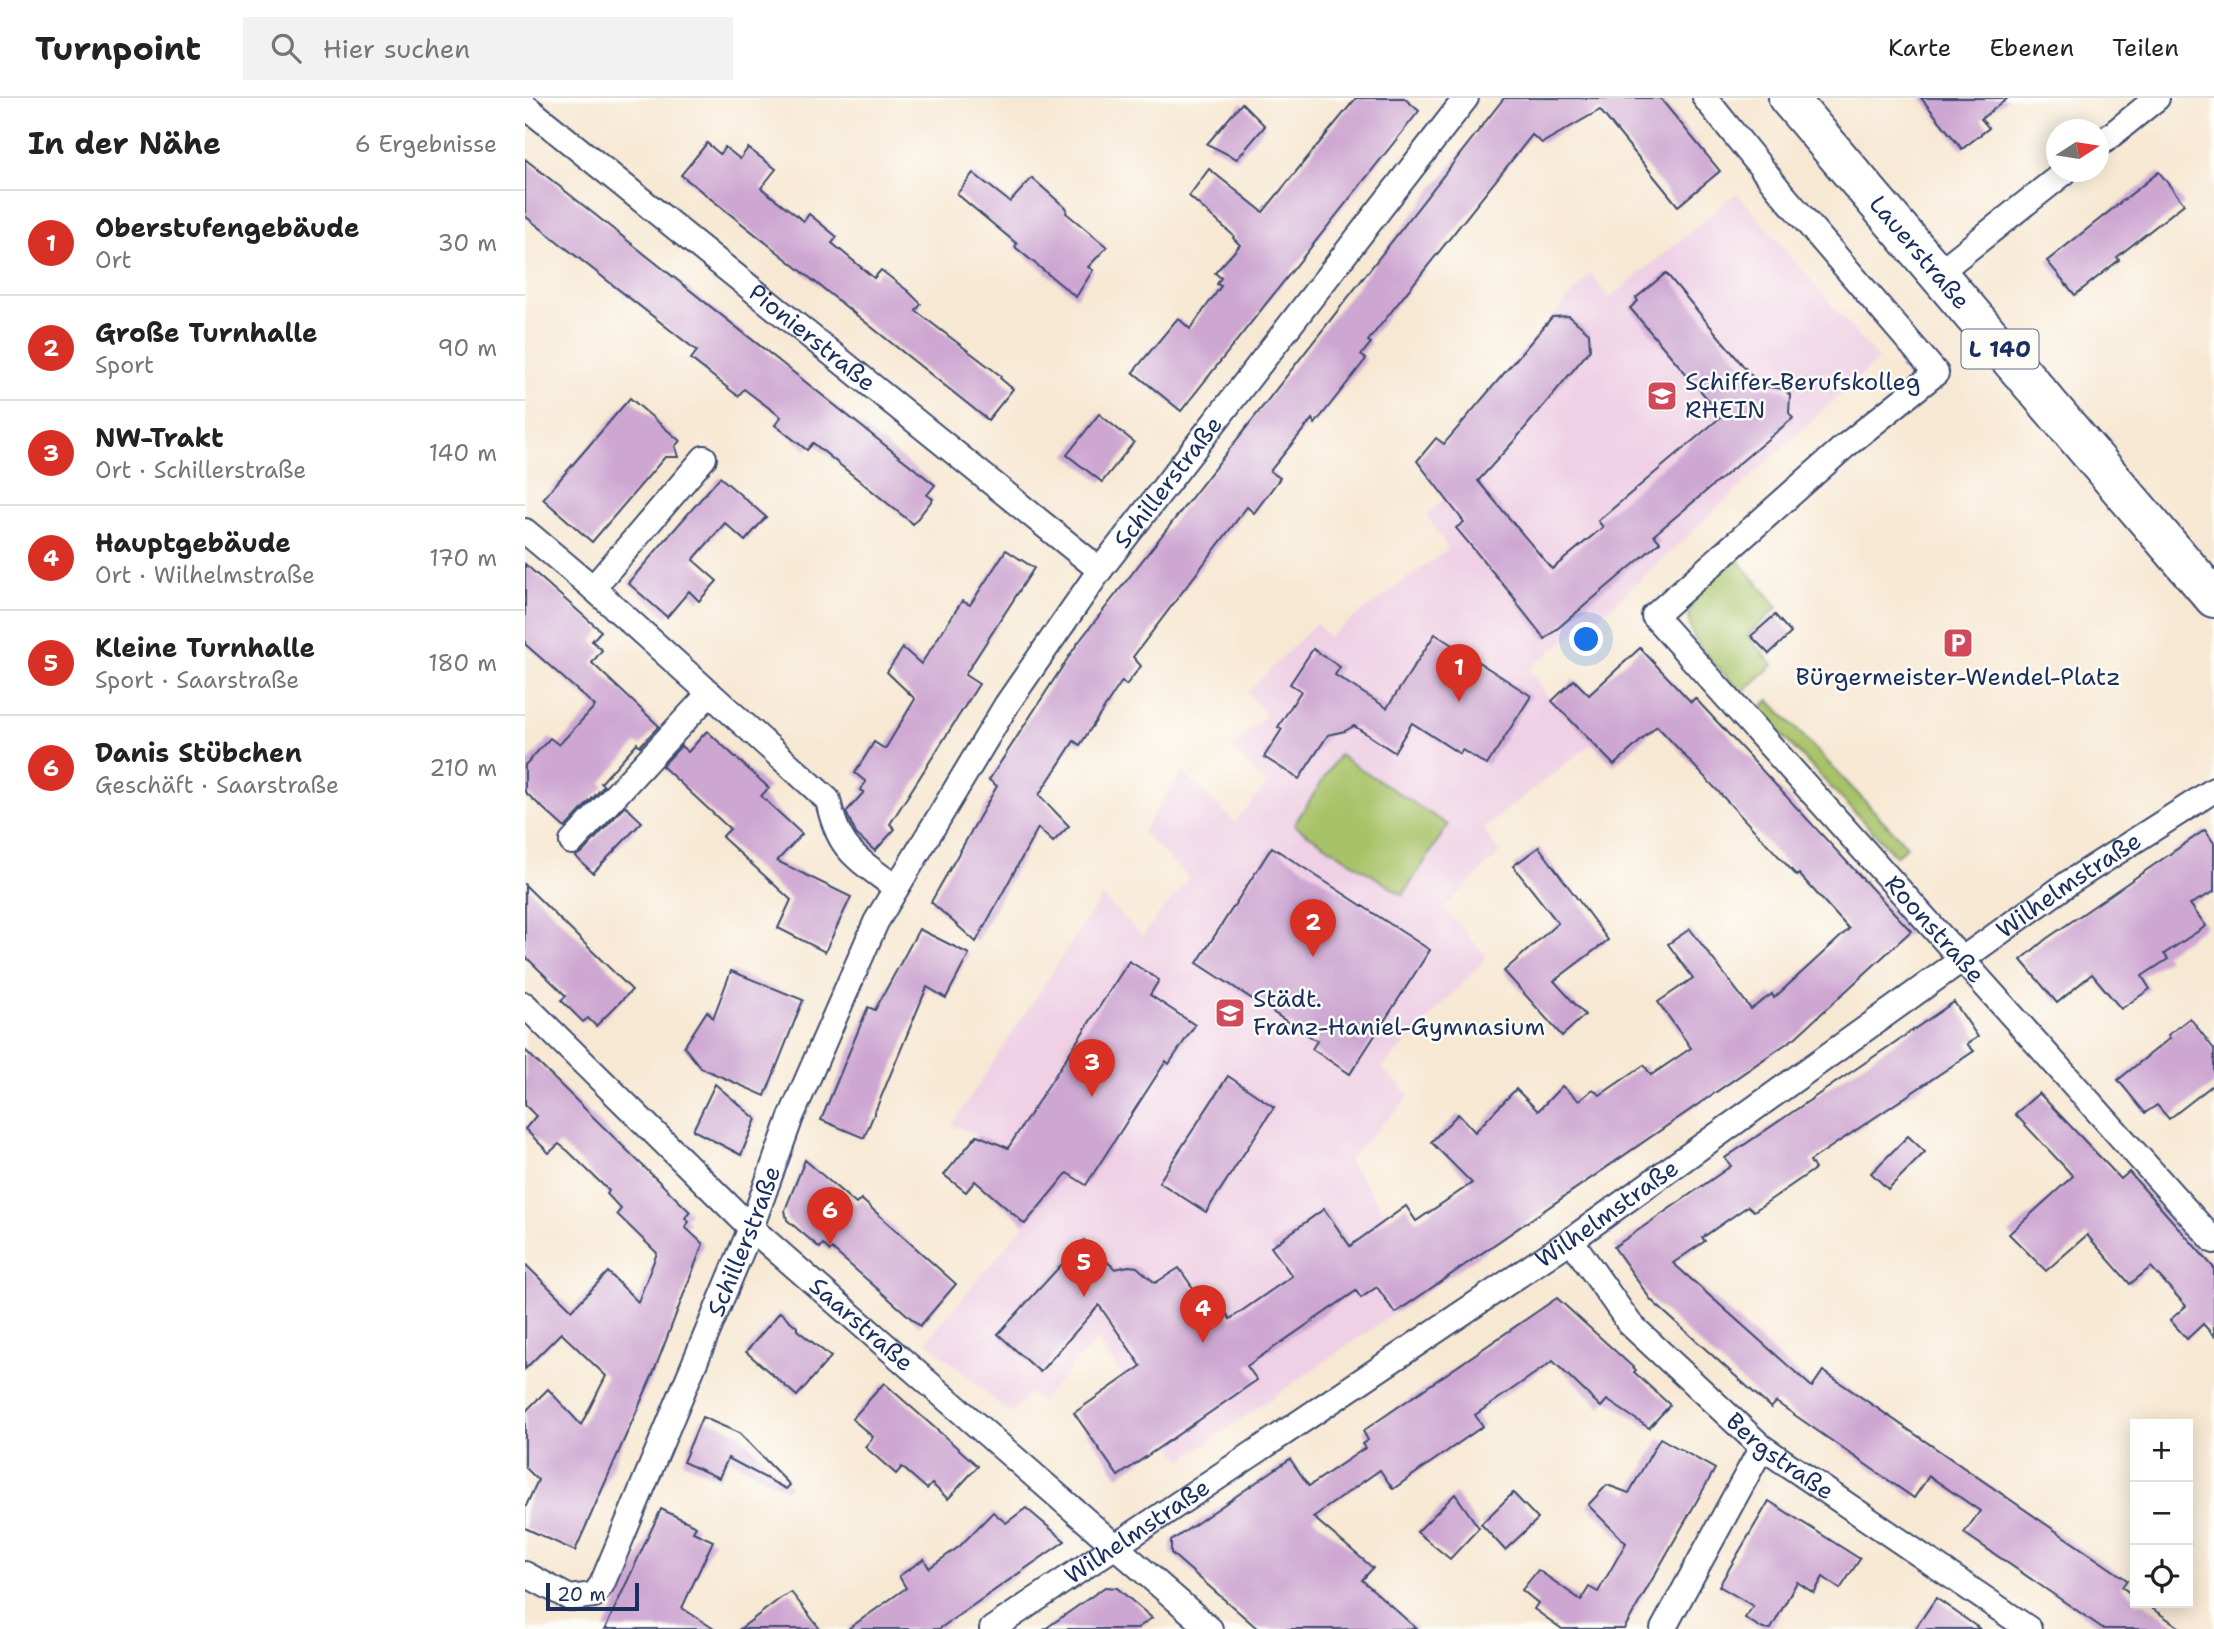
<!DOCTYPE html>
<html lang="de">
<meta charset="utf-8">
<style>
body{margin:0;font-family:"Shantell Sans",sans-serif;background:#f2f2f2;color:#222}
.controls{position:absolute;right:21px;bottom:21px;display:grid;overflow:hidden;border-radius:0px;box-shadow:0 4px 18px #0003}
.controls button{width:63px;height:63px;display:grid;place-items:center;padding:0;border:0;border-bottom:2px solid #e0e0e0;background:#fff;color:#222;font:35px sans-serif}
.compass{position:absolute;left:1521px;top:21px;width:63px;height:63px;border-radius:50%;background:#fff;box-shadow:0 4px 18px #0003;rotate:78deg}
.scale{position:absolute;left:21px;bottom:18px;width:93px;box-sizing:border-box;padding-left:7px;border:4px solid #1b2f5e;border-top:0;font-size:19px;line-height:24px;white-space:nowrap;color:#1b2f5e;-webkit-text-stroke:5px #fdfcf7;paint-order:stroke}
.you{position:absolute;left:1062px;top:542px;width:24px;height:24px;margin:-18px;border:5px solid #fff;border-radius:50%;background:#1a73e8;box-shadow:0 0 0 10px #1a73e833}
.badge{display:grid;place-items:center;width:46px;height:46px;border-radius:50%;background:#d93025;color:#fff;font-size:23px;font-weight:700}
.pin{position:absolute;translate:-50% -58px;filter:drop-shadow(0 2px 4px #0008)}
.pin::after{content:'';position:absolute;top:37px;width:24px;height:21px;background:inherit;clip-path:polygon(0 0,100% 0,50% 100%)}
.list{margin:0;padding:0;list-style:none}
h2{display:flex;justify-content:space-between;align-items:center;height:91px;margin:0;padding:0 28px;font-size:30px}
h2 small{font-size:23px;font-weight:400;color:#767676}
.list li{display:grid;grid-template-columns:46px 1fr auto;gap:21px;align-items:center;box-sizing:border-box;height:105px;padding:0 28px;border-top:2px solid #e0e0e0}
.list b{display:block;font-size:26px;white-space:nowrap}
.list p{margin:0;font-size:23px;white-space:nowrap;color:#767676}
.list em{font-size:23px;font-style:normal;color:#767676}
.icon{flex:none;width:38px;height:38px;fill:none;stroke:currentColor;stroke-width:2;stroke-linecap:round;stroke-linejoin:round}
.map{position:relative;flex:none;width:1689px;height:1531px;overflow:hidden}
header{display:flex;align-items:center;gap:42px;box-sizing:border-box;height:98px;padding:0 35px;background:#fff;border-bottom:2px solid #e0e0e0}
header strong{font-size:33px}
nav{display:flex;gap:38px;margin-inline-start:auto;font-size:24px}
.search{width:490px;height:63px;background:#f2f2f2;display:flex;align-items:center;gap:18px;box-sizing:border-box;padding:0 24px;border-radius:0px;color:#767676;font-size:26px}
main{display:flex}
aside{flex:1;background:#fff}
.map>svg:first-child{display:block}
.built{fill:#efd0e5}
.green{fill:#a8c268;stroke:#627863;stroke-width:2}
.building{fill:#cda6d2}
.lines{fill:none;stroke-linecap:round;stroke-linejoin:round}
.street-casing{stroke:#3c4b70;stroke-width:28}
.primary-casing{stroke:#3c4b70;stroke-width:42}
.street{stroke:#fff;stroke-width:24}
.primary{stroke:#fff;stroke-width:38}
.labels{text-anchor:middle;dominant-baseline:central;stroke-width:5;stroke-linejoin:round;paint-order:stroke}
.shield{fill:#fdfcf7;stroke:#5f6c8c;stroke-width:2}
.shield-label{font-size:23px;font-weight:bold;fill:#1b2f5e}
.street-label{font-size:24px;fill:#1b2f5e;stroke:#fdfcf7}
.poi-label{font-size:24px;fill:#1b2f5e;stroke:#fdfcf7;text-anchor:start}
</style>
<header>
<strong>Turnpoint</strong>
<div class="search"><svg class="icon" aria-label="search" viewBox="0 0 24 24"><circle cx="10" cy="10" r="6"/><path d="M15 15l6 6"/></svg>Hier suchen</div>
<nav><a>Karte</a><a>Ebenen</a><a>Teilen</a></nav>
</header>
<main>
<aside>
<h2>In der Nähe<small>6 Ergebnisse</small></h2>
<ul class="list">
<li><span class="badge">1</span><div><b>Oberstufengebäude</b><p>Ort</p></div><em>30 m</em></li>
<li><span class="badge">2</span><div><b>Große Turnhalle</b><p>Sport</p></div><em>90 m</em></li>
<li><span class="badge">3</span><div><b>NW-Trakt</b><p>Ort · Schillerstraße</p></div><em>140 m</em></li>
<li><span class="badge">4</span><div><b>Hauptgebäude</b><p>Ort · Wilhelmstraße</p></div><em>170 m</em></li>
<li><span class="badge">5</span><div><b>Kleine Turnhalle</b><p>Sport · Saarstraße</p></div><em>180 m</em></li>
<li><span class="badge">6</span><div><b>Danis Stübchen</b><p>Geschäft · Saarstraße</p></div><em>210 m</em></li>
</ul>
</aside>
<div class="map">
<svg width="1689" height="1531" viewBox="0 0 1689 1531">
<rect width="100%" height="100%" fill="#fdfcf7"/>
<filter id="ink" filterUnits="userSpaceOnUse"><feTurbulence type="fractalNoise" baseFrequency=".0143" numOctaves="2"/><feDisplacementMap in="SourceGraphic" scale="14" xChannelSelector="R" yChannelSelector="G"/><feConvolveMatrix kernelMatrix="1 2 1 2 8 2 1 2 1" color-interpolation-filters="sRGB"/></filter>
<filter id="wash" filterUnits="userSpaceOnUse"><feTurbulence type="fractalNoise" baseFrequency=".00686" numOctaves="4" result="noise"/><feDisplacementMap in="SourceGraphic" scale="28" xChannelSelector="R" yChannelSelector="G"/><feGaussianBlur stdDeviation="1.57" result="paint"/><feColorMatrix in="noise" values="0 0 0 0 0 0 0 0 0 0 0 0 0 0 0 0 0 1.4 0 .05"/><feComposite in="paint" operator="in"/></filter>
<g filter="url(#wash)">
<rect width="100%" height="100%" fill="#f7e8d3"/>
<polygon class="built" points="1212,95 1353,261 1086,509 1004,570 1019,594 1067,645 958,731 975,755 919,810 962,859 857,970 885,998 823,1062 910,1187 657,1362 572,1241 515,1304 505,1295 486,1316 401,1243 527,1094 466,1043 427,1027 577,798 617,838 664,780 617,734 657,674 710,724 742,687 707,650 741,617 722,595 791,525 803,539 923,451 902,418 920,400 892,363 911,340 929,354 1027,219 1066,175 1084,201"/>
<g class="green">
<path d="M 1211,460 L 1253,509 L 1222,538 L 1248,567 L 1217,595 C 1196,571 1145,533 1171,499 C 1181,485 1198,473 1211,460 Z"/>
<polygon points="1244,602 1382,748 1371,758 1233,612"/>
<polygon points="814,657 923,727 878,797 769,727"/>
</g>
<g id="blocks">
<g class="building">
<polygon points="831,0 879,0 894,13 656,313 608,274 653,220 665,231 696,188 692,186 696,180 690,175 715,147 708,140 709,138 664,98 684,71 738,114"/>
<polygon points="979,0 1135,0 1195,73 1153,108 1075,12 1017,45 1007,37 843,243 846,245 836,257 841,261 790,326 787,321 745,373 755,380 729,415 722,409 608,559 616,568 601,587 597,583 555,647 549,643 514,697 544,728 528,744 513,730 451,844 406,804 472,688 464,682 552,546"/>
<polygon points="1396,0 1483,0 1456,21 1464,30 1437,51"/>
<polygon points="717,5 740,28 712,61 682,46"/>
<polygon points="182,45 195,56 200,49 215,61 223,50 251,71 236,90 279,123 284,116 312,139 307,145 349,180 356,172 383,193 396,206 391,213 476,278 475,280 488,291 463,322 156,77"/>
<polygon points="0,61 410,387 402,397 408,401 388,426 288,345 282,352 250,327 256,319 219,291 213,298 166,261 172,253 0,118"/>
<polygon points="1634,74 1659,106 1592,159 1594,162 1550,197 1522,163"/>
<polygon points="448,75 485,104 507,80 542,111 541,115 582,149 563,169 568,172 551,199 490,149 492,146 432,96"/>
<polygon points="1141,175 1235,288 1259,291 1265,297 1264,315 1268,320 1129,437 1135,444 1020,541 990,503 991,502 931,430 939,424 892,363 911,340 919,346 1027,219 1044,218 1064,235 1065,252 989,343 953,383 1027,471 1078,429 1073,423 1197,318 1105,210 1113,203 1111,200"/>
<polygon points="105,300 155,343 150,348 153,359 140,359 67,444 18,401"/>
<polygon points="574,316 609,344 577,384 542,357"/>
<polygon points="195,379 241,419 220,443 200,425 168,462 192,483 174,503 164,493 142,519 103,485"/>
<polygon points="481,452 509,470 440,577 454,586 365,726 370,731 350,753 331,736 321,714 339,694 335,692 341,684 330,675 349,644 360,651 390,601 362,574 378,550 396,566 437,503 445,507"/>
<polygon points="0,466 76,533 67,543 77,552 67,565 134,628 115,648 112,645 93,666 76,685 79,688 40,730 0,694 0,667 25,640 34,647 70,608 0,546"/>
<polygon points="1250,517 1266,535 1244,556 1226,538"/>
<polygon points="910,536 1006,598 962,667 937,652 935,656 887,625 869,654 829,628 820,633 803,637 774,681 739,659 757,631 753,629 776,593 765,586 788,551 815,569 810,577 862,610"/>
<polygon points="1115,550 1166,604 1170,600 1386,833 1271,939 870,1215 852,1189 836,1200 831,1193 722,1268 732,1282 593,1378 549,1315 616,1268 574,1207 515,1274 473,1236 559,1142 590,1171 604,1168 612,1169 630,1185 654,1170 689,1220 700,1213 705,1221 767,1178 746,1149 799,1111 825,1148 881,1108 891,1123 947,1085 906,1044 933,1016 950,1034 991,991 1013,1013 1037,988 1054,1003 1068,991 1075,997 1119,967 1126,977 1166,950 1133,904 1168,880 1143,846 1165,831 1226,911 1247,896 1249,900 1324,831 1274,776 1272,778 1132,628 1089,667 1027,603 1049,582 1064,597"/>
<polygon points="182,633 244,690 236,698 277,736 252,763 326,799 300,854 253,830 266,802 197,739 205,731 137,668 156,648 163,654"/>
<polygon points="100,708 117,724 68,775 50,758 58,754"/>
<polygon points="1680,732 1689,745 1689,794 1665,806 1681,828 1639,856 1643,861 1617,878 1625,891 1596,911 1567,876 1532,905 1496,862 1521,841"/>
<polygon points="747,749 905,852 825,976 787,951 792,943 672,865"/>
<polygon points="1014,749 1083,842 1029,883 1060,917 1037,938 979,873 1033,825 988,768"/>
<polygon points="0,787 107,892 71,928 63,920 58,924 36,902 41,898 0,858"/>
<polygon points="394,831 444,856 421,900 402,889 339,1040 296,1022 343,909 350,912"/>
<polygon points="604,863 634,882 625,897 670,927 644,966 641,963 561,1087 542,1075 500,1126 450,1083 441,1094 419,1077 452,1037 483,1050"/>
<polygon points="206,873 278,902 240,998 176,970 159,949 182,913 188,920"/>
<polygon points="1429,904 1453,939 1442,946 1449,953 1285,1063 1290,1071 1229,1113 1223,1108 1177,1140 1180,1143 1148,1165 1287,1289 1298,1273 1602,1482 1597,1489 1610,1499 1610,1505 1619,1505 1657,1531 1579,1531 1439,1435 1455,1413 1404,1378 1389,1400 1251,1304 1246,1310 1126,1202 1089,1149 1206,1068 1200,1060"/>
<polygon points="1665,920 1689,951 1689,986 1644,1021 1632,1007 1620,1015 1593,982 1645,940 1643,937"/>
<polygon points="0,952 165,1114 160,1120 164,1124 160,1129 178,1146 128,1276 50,1453 0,1430 0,1410 13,1382 0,1369 0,1314 23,1291 56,1327 81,1278 36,1235 0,1271 0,1166 47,1212 83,1174 113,1204 132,1155 92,1116 96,1111 82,1096 84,1093 43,1053 34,1046 24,1055 0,1031 11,1018 0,1007"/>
<polygon points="703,978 749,1009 681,1114 634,1084"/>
<polygon points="190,986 231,1021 216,1057 168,1032"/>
<polygon points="1514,995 1596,1081 1604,1074 1689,1170 1689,1238 1678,1226 1662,1241 1645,1222 1661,1208 1626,1169 1605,1186 1562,1137 1521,1173 1484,1136 1548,1078 1490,1016"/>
<polygon points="1383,1038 1400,1054 1363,1091 1346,1075"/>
<polygon points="280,1062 331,1106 336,1101 431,1186 395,1228 307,1151 305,1153 298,1146 295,1150 262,1122 260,1112"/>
<polygon points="1032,1200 1111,1272 1109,1274 1145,1307 1124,1330 1082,1302 1076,1309 1028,1263 950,1317 958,1328 868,1391 855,1372 788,1419 848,1470 837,1482 892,1531 733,1531 646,1455 646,1443 765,1361 784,1388 840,1350 837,1346 843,1342 838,1333"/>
<polygon points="255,1214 272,1229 272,1232 306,1259 272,1298 221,1254"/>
<polygon points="359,1285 453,1368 423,1401 407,1386 402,1391 377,1369 371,1376 340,1349 348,1339 327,1321"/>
<polygon points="177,1319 214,1335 265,1387 261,1391 203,1360 194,1380 158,1364"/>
<polygon points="1135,1340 1190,1371 1099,1531 1037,1531 1009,1511 1013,1505 997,1492 1013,1472 1056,1502 1064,1489 1073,1494 1101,1445 1063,1407 1082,1387 1104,1395"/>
<polygon points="988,1395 1013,1421 980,1452 956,1426"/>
<polygon points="930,1396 954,1430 925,1461 892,1434"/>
<polygon points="1244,1403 1335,1461 1315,1491 1298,1479 1289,1495 1272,1484 1246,1531 1238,1531 1220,1520 1228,1508 1194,1488"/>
<polygon points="501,1410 540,1443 414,1531 323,1531 381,1490 374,1478 399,1461 404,1470 435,1448 468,1414 481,1425"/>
<polygon points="136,1411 171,1428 168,1434 188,1443 157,1510 189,1531 80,1531"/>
<polygon points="580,1489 592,1490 627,1520 611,1531 520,1531"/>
<polygon points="266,1494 295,1531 215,1531 257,1499"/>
<polygon points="1411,1500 1455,1531 1390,1531"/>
</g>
</g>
</g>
<g filter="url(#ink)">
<use href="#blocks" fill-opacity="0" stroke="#3c4b70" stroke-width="2"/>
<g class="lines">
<g class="street-casing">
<g id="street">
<path id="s1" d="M 1180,0 L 1256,94 L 1411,275 L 1319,349 L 1129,518 L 1689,1143"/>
<path id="s2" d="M 0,8 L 575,472"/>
<polyline points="1574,47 1632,0"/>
<polyline points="1413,175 1540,74"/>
<path d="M 0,433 L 68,490 L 303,702 C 314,754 331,759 371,790"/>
<polyline points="68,490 179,360"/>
<polyline points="47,744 184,596"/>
<path id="s3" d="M 0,907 L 226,1130 L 685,1531"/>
<path id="s4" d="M 1046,1142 L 1105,1226 L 1237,1349 L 1504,1531"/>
<path id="s5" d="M 0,1476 L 45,1500 L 69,1497 L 77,1486 L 226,1130 L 266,1019 L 351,824 L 482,606 L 575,472 L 941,0"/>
<path id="s6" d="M 467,1531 L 1046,1142 L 1545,784 L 1689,692"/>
<polyline points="1138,1531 1237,1349"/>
</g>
</g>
<g class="primary-casing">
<g id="primary">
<path id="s7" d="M 1263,0 C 1405,166 1546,334 1689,500"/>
</g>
</g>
<use href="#street" class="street"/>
<use href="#primary" class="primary"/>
</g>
</g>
<defs>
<g id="university-square" transform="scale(1.575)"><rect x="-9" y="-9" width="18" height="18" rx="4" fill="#d1495b" stroke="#fdfcf7"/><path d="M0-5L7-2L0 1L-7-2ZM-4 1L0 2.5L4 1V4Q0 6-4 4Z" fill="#fff"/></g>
<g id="parking-square" transform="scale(1.575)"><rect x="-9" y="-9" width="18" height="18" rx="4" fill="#d1495b" stroke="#fdfcf7"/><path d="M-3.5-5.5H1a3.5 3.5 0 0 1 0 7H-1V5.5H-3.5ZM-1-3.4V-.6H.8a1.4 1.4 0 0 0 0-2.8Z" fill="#fff"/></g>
<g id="school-square" transform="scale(1.575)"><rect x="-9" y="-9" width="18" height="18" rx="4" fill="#d1495b" stroke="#fdfcf7"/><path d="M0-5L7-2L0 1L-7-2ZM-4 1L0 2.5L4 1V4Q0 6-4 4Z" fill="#fff"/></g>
</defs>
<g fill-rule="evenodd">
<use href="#university-square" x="1137" y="298"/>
<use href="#parking-square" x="1433" y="545"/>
<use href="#school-square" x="705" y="915"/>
</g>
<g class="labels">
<rect class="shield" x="1436.5" y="231.5" width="77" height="39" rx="5"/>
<g class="shield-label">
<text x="1475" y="251">L 140</text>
</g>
<g class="street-label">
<text stroke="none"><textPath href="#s7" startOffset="203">Lauerstraße</textPath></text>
<text stroke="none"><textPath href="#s2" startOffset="369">Pionierstraße</textPath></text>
<text stroke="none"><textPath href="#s5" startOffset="1334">Schillerstraße</textPath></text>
<text stroke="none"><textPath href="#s6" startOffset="1309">Wilhelmstraße</textPath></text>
<text stroke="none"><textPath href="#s1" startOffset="1152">Roonstraße</textPath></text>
<text stroke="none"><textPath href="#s6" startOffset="742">Wilhelmstraße</textPath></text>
<text stroke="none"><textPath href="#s5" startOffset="460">Schillerstraße</textPath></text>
<text stroke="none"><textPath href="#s3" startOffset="464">Saarstraße</textPath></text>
<text stroke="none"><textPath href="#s4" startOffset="303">Bergstraße</textPath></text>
<text stroke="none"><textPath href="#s6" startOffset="175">Wilhelmstraße</textPath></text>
</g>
<g class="poi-label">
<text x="1160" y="284">Schiffer-Berufskolleg<tspan x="1160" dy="28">RHEIN</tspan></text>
<text x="1433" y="579" text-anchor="middle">Bürgermeister-Wendel-Platz</text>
<text x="728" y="901">Städt.<tspan x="728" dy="28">Franz-Haniel-Gymnasium</tspan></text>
</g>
</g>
</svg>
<div class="controls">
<button>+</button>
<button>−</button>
<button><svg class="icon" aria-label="locate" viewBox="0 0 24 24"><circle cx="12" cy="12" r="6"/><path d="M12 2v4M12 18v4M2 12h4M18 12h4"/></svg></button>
</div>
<svg class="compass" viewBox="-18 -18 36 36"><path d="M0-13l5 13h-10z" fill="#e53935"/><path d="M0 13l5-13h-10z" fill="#767676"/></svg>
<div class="scale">20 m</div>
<div class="you"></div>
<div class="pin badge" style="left:934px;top:604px">1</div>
<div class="pin badge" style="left:788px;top:859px">2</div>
<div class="pin badge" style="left:567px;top:999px">3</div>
<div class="pin badge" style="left:678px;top:1245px">4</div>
<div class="pin badge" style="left:559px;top:1199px">5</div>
<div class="pin badge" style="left:305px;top:1147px">6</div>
</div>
</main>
